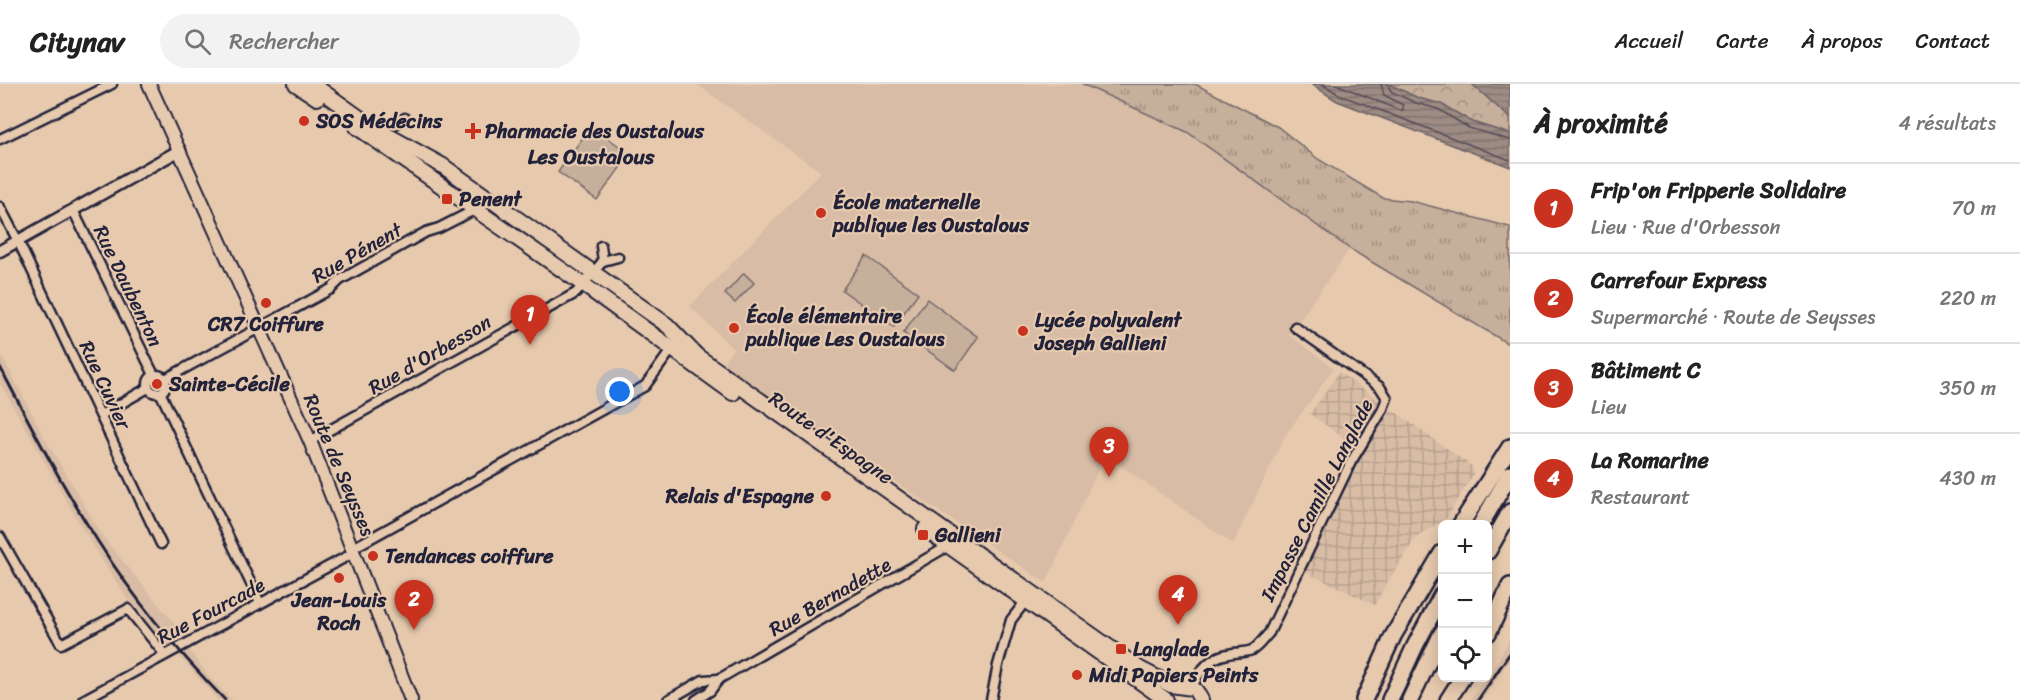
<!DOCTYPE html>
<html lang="fr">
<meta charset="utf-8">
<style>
body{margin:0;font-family:Sriracha,sans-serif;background:#f2f2f2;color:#222}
.controls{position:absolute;right:18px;bottom:18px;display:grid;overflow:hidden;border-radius:9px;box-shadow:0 3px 15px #0003}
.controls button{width:54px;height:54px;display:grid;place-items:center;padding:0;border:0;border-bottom:2px solid #e0e0e0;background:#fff;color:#222;font:30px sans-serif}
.you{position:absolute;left:620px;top:308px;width:21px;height:21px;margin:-15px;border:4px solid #fff;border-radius:50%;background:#1a73e8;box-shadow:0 0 0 9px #1a73e833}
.badge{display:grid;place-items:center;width:39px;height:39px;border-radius:50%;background:#c8321e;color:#fff;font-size:20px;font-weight:700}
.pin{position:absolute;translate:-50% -50px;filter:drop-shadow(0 2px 3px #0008)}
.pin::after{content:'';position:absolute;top:32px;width:21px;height:18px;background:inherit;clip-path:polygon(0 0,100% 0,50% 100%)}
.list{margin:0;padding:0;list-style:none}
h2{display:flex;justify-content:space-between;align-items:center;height:78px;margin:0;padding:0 24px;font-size:26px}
h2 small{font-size:20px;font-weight:400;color:#767676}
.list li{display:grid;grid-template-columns:39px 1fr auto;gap:18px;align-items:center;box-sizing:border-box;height:90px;padding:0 24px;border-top:2px solid #e0e0e0}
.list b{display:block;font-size:22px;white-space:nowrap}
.list p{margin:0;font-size:20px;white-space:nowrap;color:#767676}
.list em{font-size:20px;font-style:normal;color:#767676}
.icon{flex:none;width:33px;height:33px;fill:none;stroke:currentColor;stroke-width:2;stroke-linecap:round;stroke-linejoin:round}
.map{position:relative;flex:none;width:1510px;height:616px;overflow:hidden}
header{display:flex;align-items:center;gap:36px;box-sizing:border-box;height:84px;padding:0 30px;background:#fff;border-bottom:2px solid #e0e0e0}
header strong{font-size:28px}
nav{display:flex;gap:33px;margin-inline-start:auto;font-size:21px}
.search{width:420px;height:54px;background:#f2f2f2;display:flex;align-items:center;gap:15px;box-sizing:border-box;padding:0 21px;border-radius:33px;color:#767676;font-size:22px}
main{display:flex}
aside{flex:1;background:#fff}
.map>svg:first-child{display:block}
.built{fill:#d8bca5}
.industrial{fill:url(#industrial-grid)}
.grass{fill:url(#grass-tufts);stroke:#74686b;stroke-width:1.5}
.forest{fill:url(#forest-crowns);stroke:#74686b;stroke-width:1.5}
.pitch{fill:#c6af9b;stroke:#74686b;stroke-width:1.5}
.water{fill:url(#water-rules);stroke:#6c6267;stroke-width:1.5}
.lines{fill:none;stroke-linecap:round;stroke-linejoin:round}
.shore{stroke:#544c58;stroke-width:1.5}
.minor-casing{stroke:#22223b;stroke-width:13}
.tertiary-casing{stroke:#22223b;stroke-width:15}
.secondary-casing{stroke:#22223b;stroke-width:16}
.primary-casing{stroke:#22223b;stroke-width:18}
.motorway-casing{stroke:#22223b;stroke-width:20}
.minor{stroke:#e7caae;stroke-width:8}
.tertiary{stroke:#e7caae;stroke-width:10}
.secondary{stroke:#e7caae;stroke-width:12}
.primary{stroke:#e7caae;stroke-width:14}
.motorway{stroke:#e7caae;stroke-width:15}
.rail{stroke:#22223b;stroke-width:3}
.poi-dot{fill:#c8321e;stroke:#e7caae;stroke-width:2}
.labels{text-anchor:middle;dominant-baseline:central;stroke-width:4.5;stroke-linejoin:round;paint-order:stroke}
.poi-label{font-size:20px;font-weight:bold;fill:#22223b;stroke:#e7caae;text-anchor:start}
.street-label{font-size:20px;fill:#22223b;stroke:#e7caae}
.neighbourhood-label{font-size:21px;font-weight:bold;fill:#22223b;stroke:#e7caae}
</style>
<header>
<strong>Citynav</strong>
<div class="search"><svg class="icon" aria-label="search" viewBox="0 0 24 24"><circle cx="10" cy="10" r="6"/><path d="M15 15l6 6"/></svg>Rechercher</div>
<nav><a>Accueil</a><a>Carte</a><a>À propos</a><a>Contact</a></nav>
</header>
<main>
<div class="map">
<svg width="1510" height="616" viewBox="0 0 1510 616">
<defs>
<pattern id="industrial-grid" width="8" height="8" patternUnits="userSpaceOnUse" patternTransform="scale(1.5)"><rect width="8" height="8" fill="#d8bca5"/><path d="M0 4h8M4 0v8" fill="none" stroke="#b9a18f"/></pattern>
<pattern id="grass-tufts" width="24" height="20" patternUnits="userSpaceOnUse" patternTransform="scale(1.5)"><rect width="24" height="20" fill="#c6af9b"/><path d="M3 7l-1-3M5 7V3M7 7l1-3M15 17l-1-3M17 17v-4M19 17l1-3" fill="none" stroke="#a08e80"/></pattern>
<pattern id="forest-crowns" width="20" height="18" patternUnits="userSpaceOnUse" patternTransform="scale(1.5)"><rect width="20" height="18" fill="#c6af9b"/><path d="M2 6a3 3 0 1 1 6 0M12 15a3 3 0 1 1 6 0" fill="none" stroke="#a08e80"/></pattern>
<pattern id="water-rules" width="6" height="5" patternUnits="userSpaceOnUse" patternTransform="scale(1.5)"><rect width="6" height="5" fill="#9e8c84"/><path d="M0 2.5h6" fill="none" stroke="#80726d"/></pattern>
</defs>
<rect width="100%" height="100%" fill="#e7caae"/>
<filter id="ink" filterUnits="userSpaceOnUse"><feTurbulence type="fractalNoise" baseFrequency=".0167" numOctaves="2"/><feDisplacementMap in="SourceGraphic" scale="12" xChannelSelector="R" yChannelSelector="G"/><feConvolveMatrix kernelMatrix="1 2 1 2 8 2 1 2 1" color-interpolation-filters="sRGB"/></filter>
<g filter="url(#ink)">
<g class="built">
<polygon points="696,0 1082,0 1187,48 1350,165 1289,251 1334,284 1285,352 1233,460 1105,371 1046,499 721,281 733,265 690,222 821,88"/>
<polygon points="0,268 46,356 103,453 184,551 188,564 210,594 232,616 218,616 179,572 170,563 162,561 129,518 80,441 0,299"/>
<polygon points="1510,554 1510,575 1482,616 1470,616 1486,594 1488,594"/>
</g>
<polygon class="industrial" points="1339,288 1473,383 1473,391 1447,434 1421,450 1412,460 1385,502 1375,521 1295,483 1354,361 1310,330"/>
<polygon class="grass" points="1082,0 1195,0 1278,43 1318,75 1383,114 1411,117 1510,143 1510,261 1350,165 1187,48"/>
<polygon class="forest" points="1389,0 1472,0 1510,34 1510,50 1472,38 1441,20 1418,14"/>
<g class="pitch">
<polygon points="591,42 630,70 597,116 558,88"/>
<polygon points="866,172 918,209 894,243 842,206"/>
<polygon points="744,189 754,199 735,219 725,210"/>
<polygon points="927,215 978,253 955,286 903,249"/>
</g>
<g class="water">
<polygon points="1311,0 1389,0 1418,14 1441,20 1472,38 1510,50 1510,83 1337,17"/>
<polygon points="1472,0 1510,0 1510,34"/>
</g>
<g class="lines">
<g class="shore">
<polyline points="1322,0 1340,11 1510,76"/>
<polyline points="1336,0 1399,26 1403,26 1403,21 1384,11 1381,0"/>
<polyline points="1388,0 1389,4 1392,8 1416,19 1438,25 1469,44 1510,56"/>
</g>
<g class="minor-casing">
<g id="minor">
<polyline points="394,41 405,34"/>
<polyline points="0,55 112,0"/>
<polyline points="0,123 20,161 161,460"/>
<polyline points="73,126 154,291"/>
<polyline points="601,162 603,177"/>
<circle cx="157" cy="300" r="9"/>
<polyline points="165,295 331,205 340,196 426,148 439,144 492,117"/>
<polyline points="161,310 260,519"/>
<polyline points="101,331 148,304"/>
<polyline points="310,357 576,209 603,177 618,173"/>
<polyline points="0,453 61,560 128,525 165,571"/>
<polyline points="353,464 645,302 672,265"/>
<path d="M 1192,604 C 1199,587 1209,573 1228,570 C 1236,568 1244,569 1252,566 C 1259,562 1263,555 1269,549 L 1351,378 L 1382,327 L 1387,314 L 1380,303 L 1295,243"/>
<polyline points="83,616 355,468"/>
<polyline points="668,616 703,596 719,595"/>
<polyline points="696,616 710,607 719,595 950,461"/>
<polyline points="991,616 998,581 1011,536 1028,514"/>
</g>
</g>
<g class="tertiary-casing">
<polyline id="tertiary" points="0,167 180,66"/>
</g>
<g class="secondary-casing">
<polyline id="secondary" points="149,0 310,357 411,616"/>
</g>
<g class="primary-casing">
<g id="primary">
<polyline points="296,0 317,14"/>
<polyline points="312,0 374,44 443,82 667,241 697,272 717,286 1140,585 1171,601 1192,604 1196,607 1201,616"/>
<polyline points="357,43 584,201 733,309"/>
<polyline points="925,445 1166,616"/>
</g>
</g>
<g class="motorway-casing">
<g id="motorway">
<polyline points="1461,440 1510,363"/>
<polyline points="1481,440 1510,390"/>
<polyline points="1488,467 1510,428"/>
<polyline points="1488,549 1510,502"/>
<polyline points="1364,616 1393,552 1442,469"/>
<polyline points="1390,616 1415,562 1442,511"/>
<polyline points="1410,616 1442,549"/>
<polyline points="1448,616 1462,594"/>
</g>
</g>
<use href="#minor" class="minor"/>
<use href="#tertiary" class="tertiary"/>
<use href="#secondary" class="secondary"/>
<use href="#primary" class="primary"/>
<use href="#motorway" class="motorway"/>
<g class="rail">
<path d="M 0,283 C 31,342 62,402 99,459 C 135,516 178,568 225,616"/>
<polyline points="1478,616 1510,569"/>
</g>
</g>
</g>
<g class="poi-dot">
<circle cx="304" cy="37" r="6"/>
<path d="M470 38h6v6h6v6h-6v6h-6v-6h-6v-6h6z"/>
<rect x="441" y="109" width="12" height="12" rx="3"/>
<circle cx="821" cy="129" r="6"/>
<circle cx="266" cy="219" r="6"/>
<circle cx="734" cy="244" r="6"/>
<circle cx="1023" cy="247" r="6"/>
<circle cx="157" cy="300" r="6"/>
<circle cx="826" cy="412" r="6"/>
<rect x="917" y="445" width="12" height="12" rx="3"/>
<circle cx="373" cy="472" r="6"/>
<circle cx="339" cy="494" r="6"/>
<rect x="1115" y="559" width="12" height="12" rx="3"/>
<circle cx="1077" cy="591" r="6"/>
</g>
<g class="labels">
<g class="poi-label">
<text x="316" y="37">SOS Médecins</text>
<text x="485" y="47">Pharmacie des Oustalous</text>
<text x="459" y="115">Penent</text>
<text x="833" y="118">École maternelle<tspan x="833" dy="23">publique les Oustalous</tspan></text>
<text x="746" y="232">École élémentaire<tspan x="746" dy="23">publique Les Oustalous</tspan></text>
<text x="1035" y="236">Lycée polyvalent<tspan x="1035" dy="23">Joseph Gallieni</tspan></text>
<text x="266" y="240" text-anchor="middle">CR7 Coiffure</text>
<text x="169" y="300">Sainte-Cécile</text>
<text x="814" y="412" text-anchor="end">Relais d'Espagne</text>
<text x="935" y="451">Gallieni</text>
<text x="385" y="472">Tendances coiffure</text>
<text x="339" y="516" text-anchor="middle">Jean-Louis<tspan x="339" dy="23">Roch</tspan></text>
<text x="1133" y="565">Langlade</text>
<text x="1089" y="591">Midi Papiers Peints</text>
</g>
<g class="street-label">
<text transform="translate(357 169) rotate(-30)">Rue Pénent</text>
<text transform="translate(128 202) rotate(64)">Rue Daubenton</text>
<text transform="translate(430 271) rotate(-30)">Rue d'Orbesson</text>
<text transform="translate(105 301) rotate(65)">Rue Cuvier</text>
<text transform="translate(831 354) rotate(35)">Route d'Espagne</text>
<text transform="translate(339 381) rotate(67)">Route de Seysses</text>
<text transform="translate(1317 416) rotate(-63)">Impasse Camille Langlade</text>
<text transform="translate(830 513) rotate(-30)">Rue Bernadette</text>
<text transform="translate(211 527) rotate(-28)">Rue Fourcade</text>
</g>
<g class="neighbourhood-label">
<text x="591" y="73">Les Oustalous</text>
</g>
</g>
</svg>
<div class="controls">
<button>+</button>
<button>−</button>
<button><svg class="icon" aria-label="locate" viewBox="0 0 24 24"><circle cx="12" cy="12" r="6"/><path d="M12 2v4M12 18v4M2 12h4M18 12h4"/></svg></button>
</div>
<div class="you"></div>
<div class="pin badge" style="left:530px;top:261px">1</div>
<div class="pin badge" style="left:414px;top:546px">2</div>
<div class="pin badge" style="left:1109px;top:393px">3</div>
<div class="pin badge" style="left:1178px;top:541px">4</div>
</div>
<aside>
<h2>À proximité<small>4 résultats</small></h2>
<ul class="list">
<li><span class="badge">1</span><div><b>Frip'on Fripperie Solidaire</b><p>Lieu · Rue d'Orbesson</p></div><em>70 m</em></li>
<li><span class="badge">2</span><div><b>Carrefour Express</b><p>Supermarché · Route de Seysses</p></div><em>220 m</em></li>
<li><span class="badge">3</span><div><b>Bâtiment C</b><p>Lieu</p></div><em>350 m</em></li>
<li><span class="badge">4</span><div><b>La Romarine</b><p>Restaurant</p></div><em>430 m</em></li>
</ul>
</aside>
</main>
